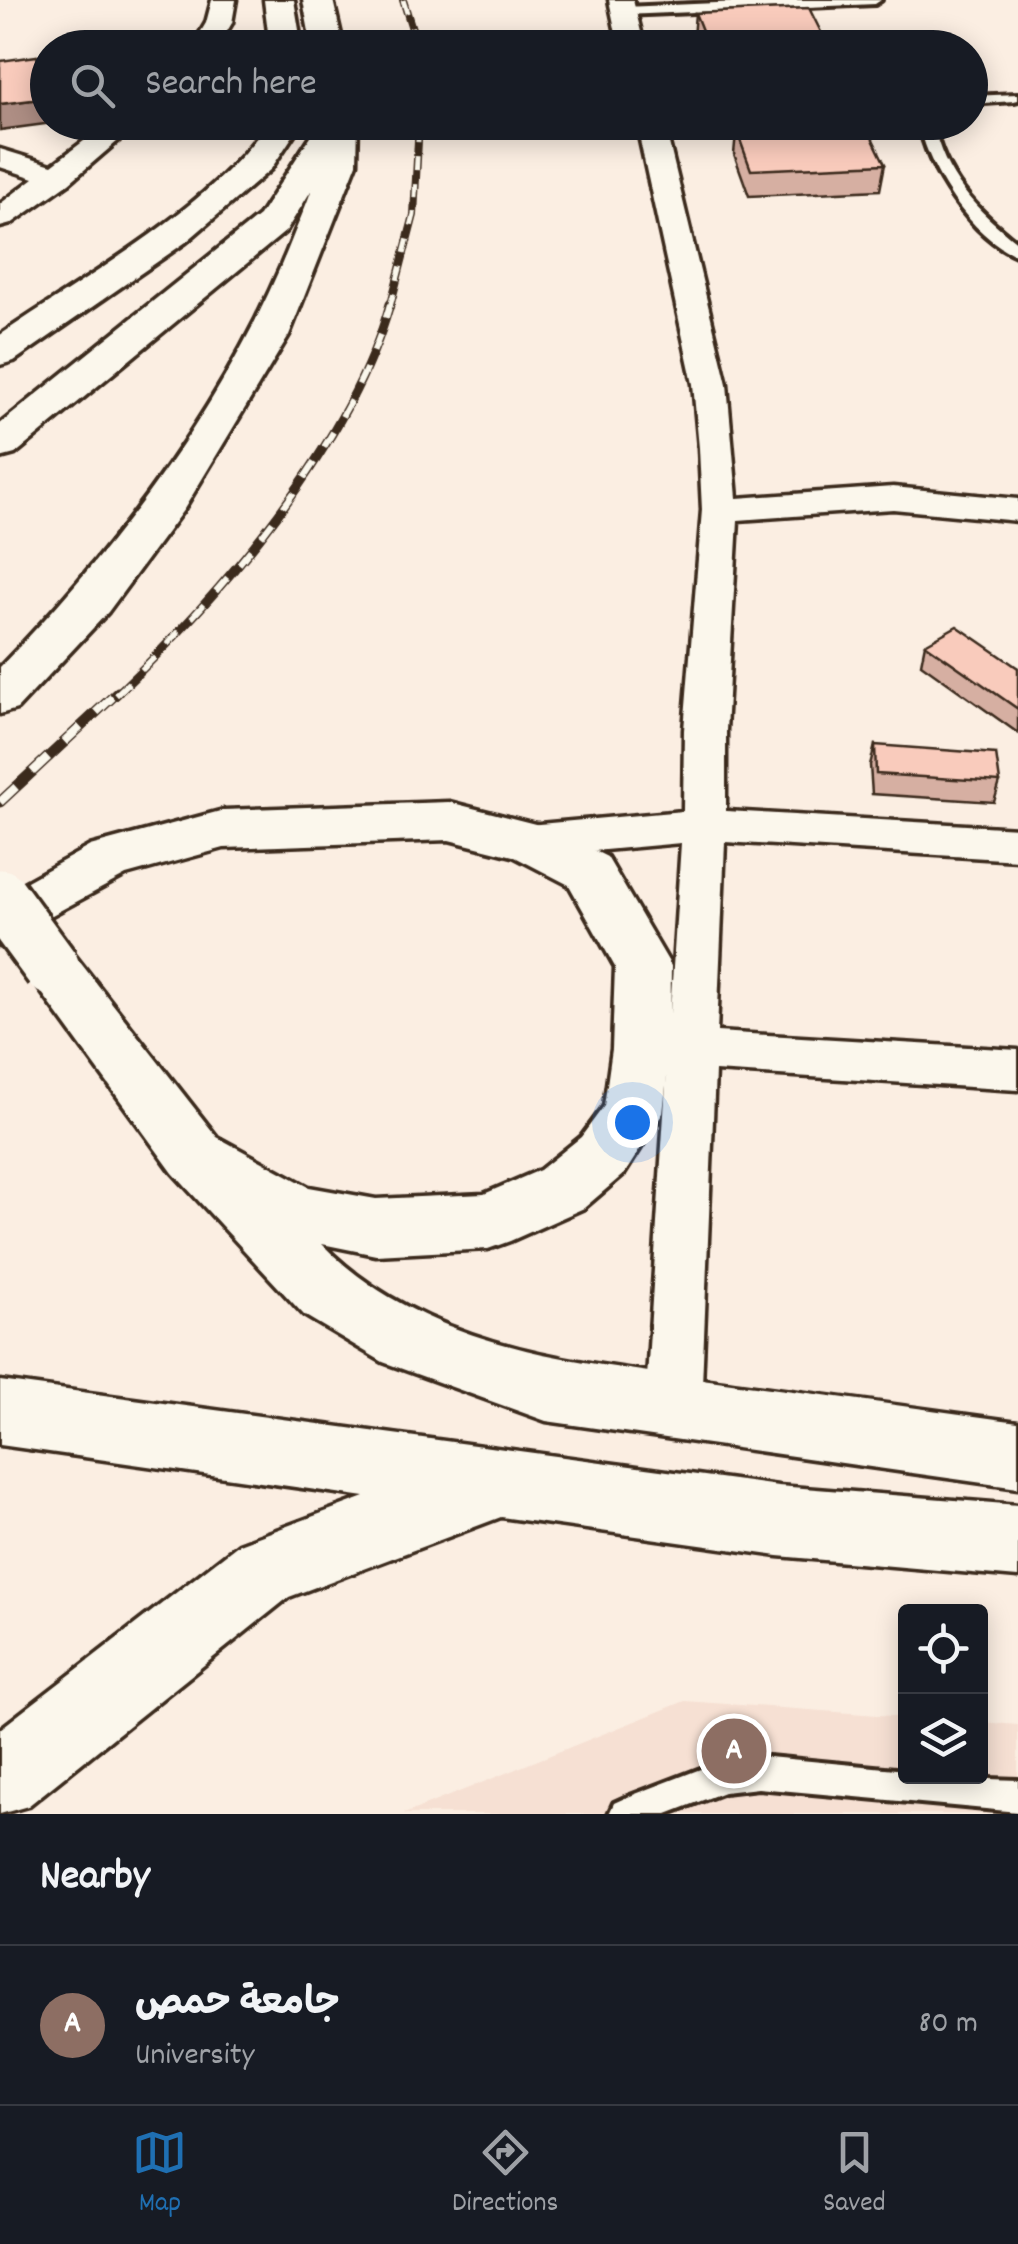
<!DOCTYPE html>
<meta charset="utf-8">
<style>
body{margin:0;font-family:Dekko,"Playpen Sans Arabic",sans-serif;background:#242831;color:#f1f3f6}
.controls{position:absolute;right:30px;bottom:30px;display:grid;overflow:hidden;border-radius:10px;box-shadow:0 5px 25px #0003}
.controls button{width:90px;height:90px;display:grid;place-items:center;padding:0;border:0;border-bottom:2px solid #363941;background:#171b24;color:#f1f3f6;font:50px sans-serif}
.you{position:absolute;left:632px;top:1122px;width:35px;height:35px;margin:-25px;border:8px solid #fff;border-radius:50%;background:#1a73e8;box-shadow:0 0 0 15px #1a73e833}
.badge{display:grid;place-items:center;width:65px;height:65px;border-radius:50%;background:#1f6fb2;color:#fff;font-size:32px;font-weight:700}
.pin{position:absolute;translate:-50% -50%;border:5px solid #fff;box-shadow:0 2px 10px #0006}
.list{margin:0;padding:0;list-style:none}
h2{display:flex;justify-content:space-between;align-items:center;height:130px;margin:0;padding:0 40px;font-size:42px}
h2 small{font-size:32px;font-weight:400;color:#9ea1a6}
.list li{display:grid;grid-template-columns:65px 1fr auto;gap:30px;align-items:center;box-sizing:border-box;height:160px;padding:0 40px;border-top:2px solid #363941}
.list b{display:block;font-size:38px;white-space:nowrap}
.list p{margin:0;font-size:32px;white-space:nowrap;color:#9ea1a6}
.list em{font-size:32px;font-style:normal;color:#9ea1a6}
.icon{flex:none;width:55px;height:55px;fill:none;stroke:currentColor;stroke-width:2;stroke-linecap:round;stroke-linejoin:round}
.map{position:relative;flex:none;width:1018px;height:1814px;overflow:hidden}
.search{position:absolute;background:#171b24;box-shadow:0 5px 25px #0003;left:30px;right:30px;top:30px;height:110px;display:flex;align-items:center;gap:25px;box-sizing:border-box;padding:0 35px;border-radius:55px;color:#9ea1a6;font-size:38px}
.sheet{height:290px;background:#171b24}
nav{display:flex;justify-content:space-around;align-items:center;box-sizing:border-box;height:140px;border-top:2px solid #363941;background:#171b24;font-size:28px;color:#9ea1a6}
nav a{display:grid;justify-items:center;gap:5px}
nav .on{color:#1f6fb2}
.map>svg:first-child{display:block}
.built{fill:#f6e0d3}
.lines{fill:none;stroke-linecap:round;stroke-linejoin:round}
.service-casing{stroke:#3b2a1e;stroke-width:8}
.minor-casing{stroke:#3b2a1e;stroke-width:7}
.primary-casing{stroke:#3b2a1e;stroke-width:7}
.trunk-casing{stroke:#3b2a1e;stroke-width:7}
.service{fill:#fbf7ec;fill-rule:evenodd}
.minor{fill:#fbf7ec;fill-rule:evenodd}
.primary{fill:#fbf7ec;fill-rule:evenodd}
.trunk{fill:#fbf7ec;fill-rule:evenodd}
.rail-far2-casing{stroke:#3b2a1e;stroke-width:8}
.rail-far1-casing{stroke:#3b2a1e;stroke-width:9}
.rail-casing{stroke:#3b2a1e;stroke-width:11}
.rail-far2{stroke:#fbf7ec;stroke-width:5;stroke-dasharray:14;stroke-linecap:butt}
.rail-far1{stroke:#fbf7ec;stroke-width:6;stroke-dasharray:18;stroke-linecap:butt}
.rail{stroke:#fbf7ec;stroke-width:8;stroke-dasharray:22;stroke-linecap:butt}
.trunk-bridge-casing{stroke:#3b2a1e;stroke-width:62;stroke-linecap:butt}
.trunk-bridge{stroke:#fbf7ec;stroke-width:55}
.wall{fill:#d6afa2;stroke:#3b2a1e;stroke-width:2.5}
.shaded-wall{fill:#ae8e84;stroke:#3b2a1e;stroke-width:2.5}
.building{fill:#f9cbbc;stroke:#3b2a1e;stroke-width:2.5}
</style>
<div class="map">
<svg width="1018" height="1814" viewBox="0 0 1018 1814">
<rect width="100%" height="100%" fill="#fbeee2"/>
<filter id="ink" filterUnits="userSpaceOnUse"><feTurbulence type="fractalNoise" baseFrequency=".01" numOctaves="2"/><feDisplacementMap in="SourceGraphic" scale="20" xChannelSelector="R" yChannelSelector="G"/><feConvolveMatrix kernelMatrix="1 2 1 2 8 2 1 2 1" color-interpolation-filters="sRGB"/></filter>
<g filter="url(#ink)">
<polygon class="built" points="685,1701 905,1717 906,1776 980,1776 981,1722 1018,1725 1018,1814 404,1814"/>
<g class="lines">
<g class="service-casing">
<g id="service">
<polygon points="789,0 881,0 875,4 624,15 618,11 624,7"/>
<polygon points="1018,94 1018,100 1014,101 970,104 970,96"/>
<path d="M 919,122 L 933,122 C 943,176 977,211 1018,243 L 1018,256 C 971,237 928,170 919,122 Z"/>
<polygon points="758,1756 906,1770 906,1776 1018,1780 1018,1812 758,1788 724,1792 667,1814 609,1814 614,1803 625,1798 724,1760"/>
</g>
</g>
<g class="minor-casing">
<g id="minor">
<polygon points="212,0 236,0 232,23 217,48 191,48 206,23"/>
<polygon points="609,0 633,0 645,48 619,48"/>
<polygon points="109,122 140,122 69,183 11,224 0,227 0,204 34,178 0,167 0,149 52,165"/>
<polygon points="636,122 664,122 727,384 737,498 893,487 1018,499 1018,521 893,509 738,520 726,730 726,811 1018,828 1018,860 725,842 717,1032 1018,1050 1018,1090 715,1071 701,1409 693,1428 673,1435 653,1428 645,1409 667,1068 644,1062 637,1048 644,1034 669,1029 681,843 528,857 513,852 506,841 513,830 528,825 683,811 684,730 702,510 699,448 693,384"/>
</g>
</g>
<g class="primary-casing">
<g id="primary">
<polygon points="264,0 294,0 302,48 270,48"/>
<polygon points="303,0 333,0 344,48 312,48"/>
<path d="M 268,122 L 302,122 L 271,169 L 186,242 L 14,361 L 0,365 L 0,335 C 85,277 211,208 268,122 Z"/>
<path d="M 324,122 L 358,122 L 357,163 L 289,335 L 184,509 L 108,612 L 17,709 L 0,714 L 0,667 C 120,543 228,401 292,239 C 310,195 322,172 324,122 Z"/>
</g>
</g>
<g class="trunk-casing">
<g id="trunk">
<polygon points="320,122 354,122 286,231 15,454 0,458 0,424 259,216"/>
<path d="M 449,802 L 547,827 L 607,857 L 671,966 L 670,1049 L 663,1113 L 625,1173 L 584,1208 L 510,1241 L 488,1249 L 376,1255 L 322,1244 C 429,1354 596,1364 739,1384 C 832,1396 925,1409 1018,1422 L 1018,1488 L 546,1421 L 383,1362 L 304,1315 L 173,1173 L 24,968 L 32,952 L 52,946 L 72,952 L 217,1137 L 309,1187 L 376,1199 L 484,1194 L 540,1170 L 581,1137 L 604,1106 L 612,1049 L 615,967 L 569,885 L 513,856 L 449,840 L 224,848 L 126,875 L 52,915 L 20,940 L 0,946 L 0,896 L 90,846 L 224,810 Z"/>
<polygon points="0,1381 778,1486 1018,1505 1018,1577 778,1556 501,1517 289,1597 28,1806 0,1814 0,1729 239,1544 365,1497 0,1445"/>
</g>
</g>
<use href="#service" class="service"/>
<use href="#minor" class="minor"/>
<use href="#primary" class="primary"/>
<use href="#trunk" class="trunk"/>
<g class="rail-far2-casing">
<g id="rail-far2">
<polyline points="403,0 418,48"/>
<polyline points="390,307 414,215 419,122"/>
</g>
</g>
<g class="rail-far1-casing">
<path id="rail-far1" d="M 116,695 C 221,595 350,446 390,304"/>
</g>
<g class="rail-casing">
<polyline id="rail" points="0,802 118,692"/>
</g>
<use href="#rail-far2" class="rail-far2"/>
<use href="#rail-far1" class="rail-far1"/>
<use href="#rail" class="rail"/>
<g class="trunk-bridge-casing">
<polyline id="trunk-bridge" points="0,897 52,968"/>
</g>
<use href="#trunk-bridge" class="trunk-bridge"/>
</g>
<g class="wall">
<polygon points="695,13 827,44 827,48 697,48 693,38"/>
<polygon points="724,122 848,122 885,164 880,190 749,196 734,154 736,133 727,133"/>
<polygon points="925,644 1018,668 1018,733 921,664"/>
<polygon points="875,745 1000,782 994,802 872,794 870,765"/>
</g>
<polygon class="shaded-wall" points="48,98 48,122 60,122 0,130 0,104"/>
<g class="building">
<polygon points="809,8 827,44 755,48 709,48 695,13"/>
<polygon points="37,56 39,65 48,64 48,98 0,104 0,61"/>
<polygon points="865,123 885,164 751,170 736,129"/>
<polygon points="957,626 1018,668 1018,709 925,644"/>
<polygon points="875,745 996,754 1000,782 876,774"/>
</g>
</g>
</svg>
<div class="controls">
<button><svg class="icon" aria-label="locate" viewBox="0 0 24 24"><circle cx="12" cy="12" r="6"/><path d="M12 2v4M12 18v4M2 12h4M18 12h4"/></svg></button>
<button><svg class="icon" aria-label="layers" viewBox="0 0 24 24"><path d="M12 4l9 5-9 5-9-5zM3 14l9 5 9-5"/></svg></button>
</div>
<div class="you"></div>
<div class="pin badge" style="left:734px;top:1751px;background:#8d6e63">A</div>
<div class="search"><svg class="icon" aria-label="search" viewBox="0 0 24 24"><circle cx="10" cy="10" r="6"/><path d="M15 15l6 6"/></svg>Search here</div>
</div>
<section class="sheet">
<h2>Nearby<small></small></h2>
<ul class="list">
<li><span class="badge" style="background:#8d6e63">A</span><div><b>جامعة حمص</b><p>University</p></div><em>80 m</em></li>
</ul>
</section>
<nav>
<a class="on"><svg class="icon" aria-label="map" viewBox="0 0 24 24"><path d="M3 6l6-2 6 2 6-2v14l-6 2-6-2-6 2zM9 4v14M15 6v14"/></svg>Map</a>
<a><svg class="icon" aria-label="directions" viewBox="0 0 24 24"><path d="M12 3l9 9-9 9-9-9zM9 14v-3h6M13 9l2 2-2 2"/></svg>Directions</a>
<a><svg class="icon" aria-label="saved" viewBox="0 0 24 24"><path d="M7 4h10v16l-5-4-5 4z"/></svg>Saved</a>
</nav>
